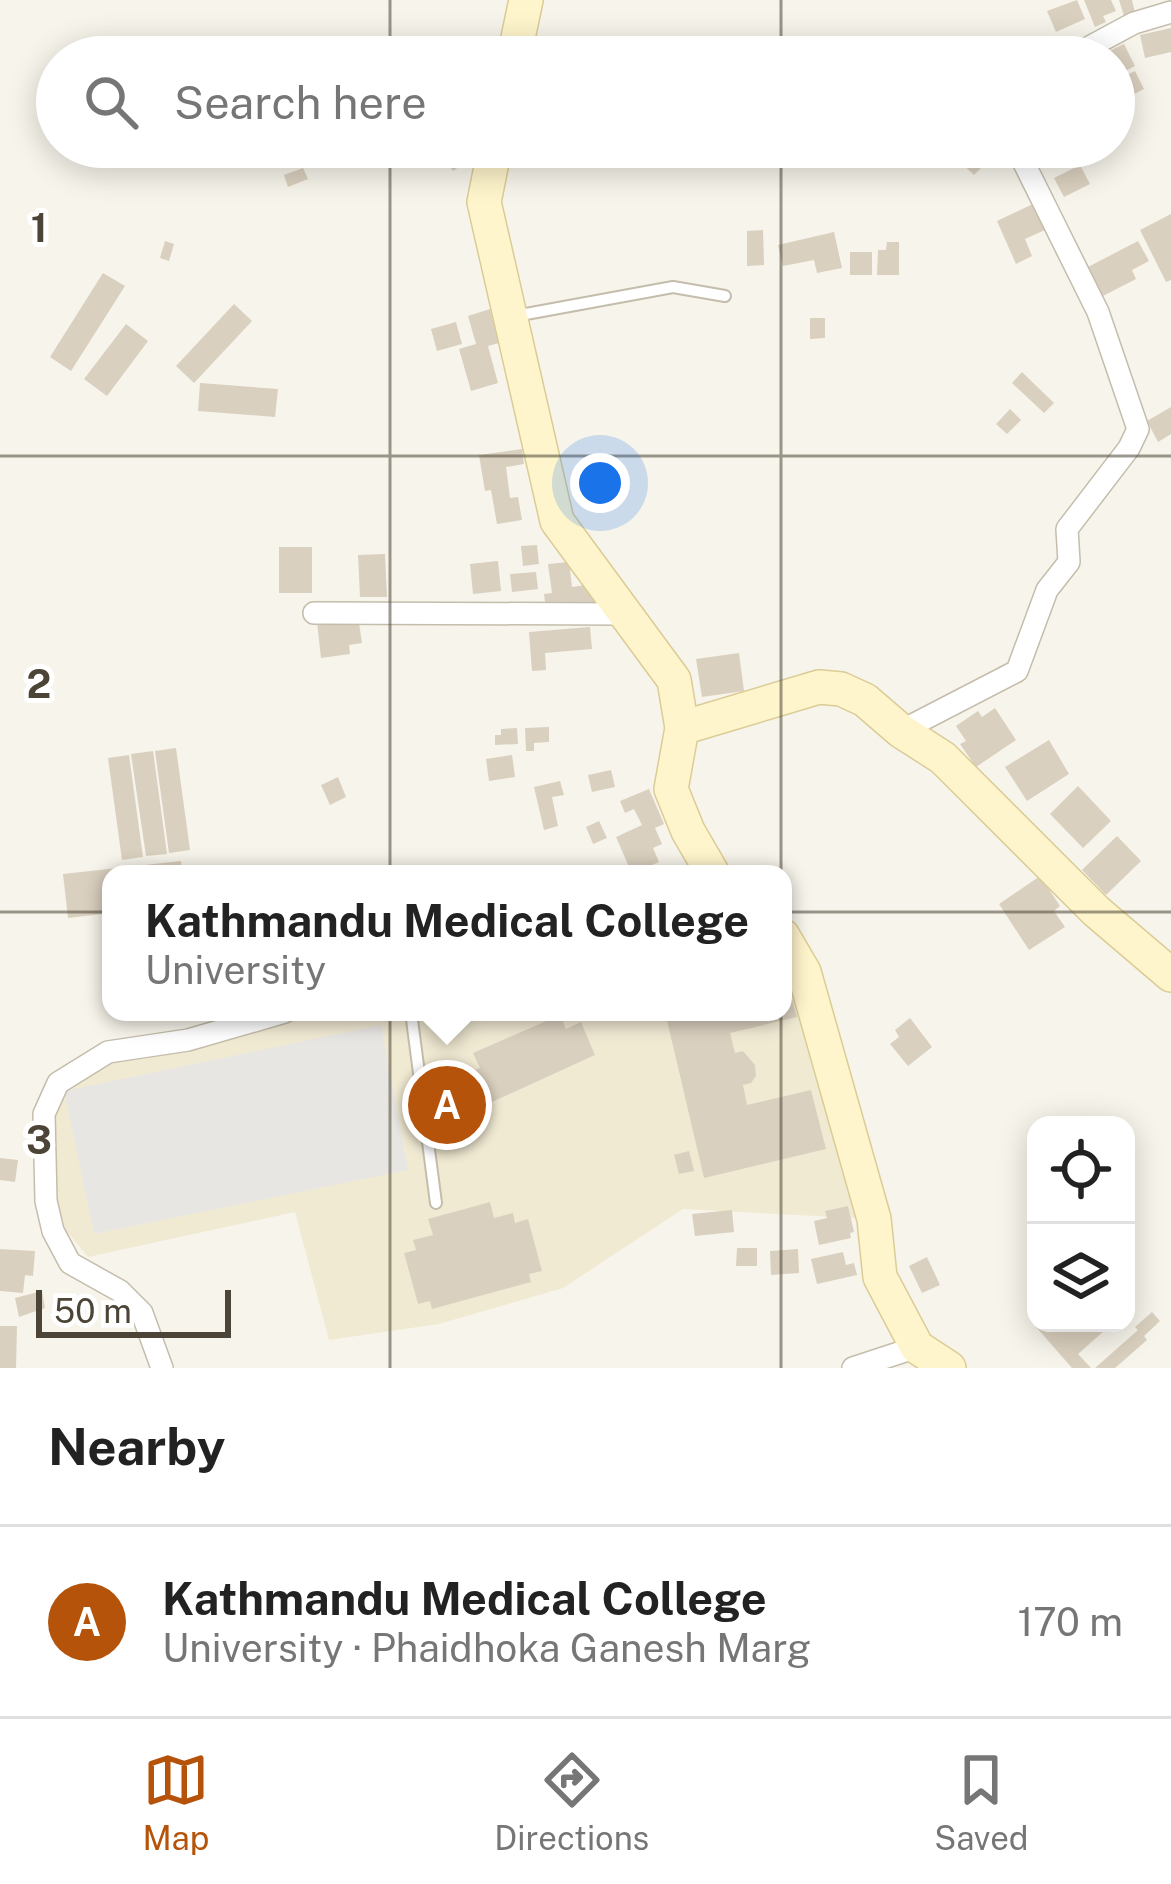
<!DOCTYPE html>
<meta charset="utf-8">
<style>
body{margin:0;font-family:"Public Sans",sans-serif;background:#f2f2f2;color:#222}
.controls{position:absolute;right:36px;bottom:36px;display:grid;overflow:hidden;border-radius:24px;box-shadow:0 6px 30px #0003}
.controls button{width:108px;height:108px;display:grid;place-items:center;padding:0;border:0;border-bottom:3px solid #e0e0e0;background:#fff;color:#222;font:60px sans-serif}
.scale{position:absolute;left:36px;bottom:30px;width:195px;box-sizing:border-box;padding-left:12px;border:6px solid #4c4537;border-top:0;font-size:33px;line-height:42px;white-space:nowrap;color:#4c4537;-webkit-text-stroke:9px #fff;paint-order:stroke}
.you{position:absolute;left:600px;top:483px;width:42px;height:42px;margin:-30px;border:9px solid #fff;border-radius:50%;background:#1a73e8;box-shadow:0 0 0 18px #1a73e833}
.badge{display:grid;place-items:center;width:78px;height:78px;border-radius:50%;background:#b45309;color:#fff;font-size:39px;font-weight:700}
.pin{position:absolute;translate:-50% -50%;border:6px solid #fff;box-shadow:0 3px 12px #0006}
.popup{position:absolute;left:102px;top:865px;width:690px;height:156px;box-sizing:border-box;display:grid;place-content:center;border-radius:24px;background:#fff;filter:drop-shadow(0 3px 9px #0005);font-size:39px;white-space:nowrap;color:#767676}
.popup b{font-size:45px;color:#222}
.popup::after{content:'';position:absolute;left:50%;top:100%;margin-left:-24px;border:24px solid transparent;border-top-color:#fff}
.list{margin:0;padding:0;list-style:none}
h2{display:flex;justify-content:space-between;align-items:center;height:156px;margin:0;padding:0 48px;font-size:51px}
h2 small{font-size:39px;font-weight:400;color:#767676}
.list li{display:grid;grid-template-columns:78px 1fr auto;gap:36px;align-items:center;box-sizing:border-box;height:192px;padding:0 48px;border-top:3px solid #e0e0e0}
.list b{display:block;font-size:45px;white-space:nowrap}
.list p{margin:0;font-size:39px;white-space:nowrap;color:#767676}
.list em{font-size:39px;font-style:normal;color:#767676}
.icon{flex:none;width:66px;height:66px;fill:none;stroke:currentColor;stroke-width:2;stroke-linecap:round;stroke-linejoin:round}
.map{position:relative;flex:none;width:1171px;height:1368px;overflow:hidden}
.search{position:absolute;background:#fff;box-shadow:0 6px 30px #0003;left:36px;right:36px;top:36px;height:132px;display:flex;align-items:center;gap:30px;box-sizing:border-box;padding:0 42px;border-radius:66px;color:#767676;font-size:45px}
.sheet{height:348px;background:#fff}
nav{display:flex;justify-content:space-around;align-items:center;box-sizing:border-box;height:168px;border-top:3px solid #e0e0e0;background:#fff;font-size:33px;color:#767676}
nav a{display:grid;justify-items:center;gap:6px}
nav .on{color:#b45309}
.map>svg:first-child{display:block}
.education{fill:#f1ead3}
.parking{fill:#e8e6e2}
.building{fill:#dad0bf}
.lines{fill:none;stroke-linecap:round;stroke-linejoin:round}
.lane-casing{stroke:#c4bdac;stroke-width:14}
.street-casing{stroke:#c4bdac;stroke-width:24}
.secondary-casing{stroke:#dbcc96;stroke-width:36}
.lane{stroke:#fff;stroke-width:10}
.street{stroke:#fff;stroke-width:21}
.secondary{stroke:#fff5cc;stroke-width:33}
.grid{fill:none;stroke:#4c4537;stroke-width:3;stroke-opacity:0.55}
.grid-label{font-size:39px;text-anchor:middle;font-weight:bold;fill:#4c4537;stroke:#fff;stroke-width:10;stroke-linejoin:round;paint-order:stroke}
</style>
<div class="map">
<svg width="1171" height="1368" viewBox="0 0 1171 1368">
<rect width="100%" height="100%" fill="#f7f4eb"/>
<polygon class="education" points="783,936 874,1219 683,1209 563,1288 439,1324 329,1340 295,1212 88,1257 64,1228 55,1192 52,1127 58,1083 108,1052 285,1012 783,1012"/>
<polygon class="parking" points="381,1025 408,1170 94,1234 64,1091"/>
<g class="building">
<polygon points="1077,0 1085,19 1056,32 1047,11"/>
<polygon points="1084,0 1111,0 1116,11 1103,16 1106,22 1095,27"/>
<polygon points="1119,0 1132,0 1135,13 1124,16"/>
<polygon points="1171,28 1171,52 1145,58 1140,35"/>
<polygon points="1124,44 1135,66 1114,77 1114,57 1097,57"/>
<polygon points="1012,45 1018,57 987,57"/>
<polygon points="1135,71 1144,89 1114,104 1114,81"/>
<polygon points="324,147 343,147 347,156 330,162"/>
<polygon points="458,147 478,147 481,151 453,171 443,157"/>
<polygon points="967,147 994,147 998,151 974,175 956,158"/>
<polygon points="1080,165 1090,184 1064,197 1054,178"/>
<polygon points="303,168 308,179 288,187 284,175"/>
<polygon points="1035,203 1047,229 1025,239 1032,256 1016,264 997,221"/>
<polygon points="1171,214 1171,280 1166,282 1140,230"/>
<polygon points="763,230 764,265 747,266 747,231"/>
<polygon points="834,232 842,268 817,273 814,260 783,266 778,245"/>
<polygon points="165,241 174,244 169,261 160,258"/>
<polygon points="1138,241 1149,261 1132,270 1136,279 1101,297 1086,268"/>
<polygon points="887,242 899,242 899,275 877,275 878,250 886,250"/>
<rect x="850" y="252" width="22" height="23"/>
<polygon points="103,273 125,286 71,371 50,357"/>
<polygon points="234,304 252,321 194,383 176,366"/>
<polygon points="490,309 499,343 488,346 498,383 471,391 459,349 476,344 468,316"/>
<polygon points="810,318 825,318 825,338 810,339"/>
<polygon points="456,322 462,344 437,351 431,329"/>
<polygon points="126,324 148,341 107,396 84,379"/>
<polygon points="1022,372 1054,403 1044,413 1012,383"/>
<polygon points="200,383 278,389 275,417 198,411"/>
<polygon points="1171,407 1171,434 1158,442 1147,421"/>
<polygon points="1010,409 1021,420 1007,434 996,424"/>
<polygon points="522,449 524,464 506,467 510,498 518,497 522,520 497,524 491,490 485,491 479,455"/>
<polygon points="537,545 539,564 523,566 521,546"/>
<rect x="279" y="547" width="33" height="46"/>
<polygon points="385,554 387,597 360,597 358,555"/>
<polygon points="498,561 501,591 473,594 470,564"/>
<polygon points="569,562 572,587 600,583 602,603 546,610 544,594 552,593 548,564"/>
<polygon points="536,572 538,589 512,592 510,574"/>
<polygon points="358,616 362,643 349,645 350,654 321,658 317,622"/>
<polygon points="590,627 592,649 545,653 546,670 532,671 529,632"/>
<polygon points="739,653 744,691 702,697 696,659"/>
<polygon points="995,708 1016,740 976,767 960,744 966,741 956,726 978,711 982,717"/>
<polygon points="549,727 549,742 534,743 534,751 526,751 525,728"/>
<polygon points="517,728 518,744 495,745 495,735 501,735 501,729"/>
<polygon points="1049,740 1069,774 1027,801 1005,767"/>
<polygon points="176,748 190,850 169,853 155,751"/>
<polygon points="153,751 167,854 146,856 131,754"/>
<polygon points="129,755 143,857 122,860 108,758"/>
<polygon points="512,755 515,777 489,781 486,759"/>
<polygon points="611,770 615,787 592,792 588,775"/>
<polygon points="338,777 346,797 330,805 321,785"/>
<polygon points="560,781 564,795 552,797 558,826 544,830 534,787"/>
<polygon points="1078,786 1111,821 1083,848 1050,814"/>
<polygon points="649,789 664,824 655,828 662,844 653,848 659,862 632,874 616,837 642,825 634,809 625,813 620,801"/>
<polygon points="599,821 607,838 593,844 586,827"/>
<polygon points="1117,836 1141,861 1106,895 1082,870"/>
<polygon points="181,861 182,874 111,874 111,913 68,918 63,874"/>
<polygon points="1040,876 1060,906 1054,911 1065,927 1029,950 999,904"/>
<polygon points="783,967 797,1017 730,1033 735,1053 743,1051 755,1065 756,1076 751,1083 743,1085 747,1105 811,1090 826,1149 704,1178 665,1012 783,1012"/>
<polygon points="560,1015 566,1029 581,1022 595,1055 479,1108 464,1075 480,1068 473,1053"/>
<polygon points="910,1018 932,1047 908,1066 890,1044 899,1037 895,1030"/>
<polygon points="689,1151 694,1171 679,1174 674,1155"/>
<polygon points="0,1158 18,1160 15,1182 0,1180"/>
<polygon points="490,1202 494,1218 513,1213 515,1223 528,1219 542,1271 529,1274 531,1282 432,1309 430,1301 418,1304 404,1253 416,1250 413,1240 433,1235 428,1219"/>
<polygon points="848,1206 854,1232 850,1233 851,1238 819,1245 814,1221 827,1218 825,1211"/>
<polygon points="732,1210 734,1232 695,1236 692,1214"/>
<polygon points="737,1248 757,1248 757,1266 736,1266"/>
<polygon points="0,1249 35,1251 33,1276 25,1275 23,1293 0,1291"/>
<polygon points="798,1249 799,1273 771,1275 770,1251"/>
<polygon points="843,1252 846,1265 854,1263 857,1275 817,1284 811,1259"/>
<polygon points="927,1257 940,1285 922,1293 909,1266"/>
<polygon points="42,1291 45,1308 19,1317 15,1298"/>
<polygon points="1152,1312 1160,1321 1144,1336 1147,1340 1115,1368 1095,1368 1138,1330 1135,1327"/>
<polygon points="1036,1314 1036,1323 1113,1323 1078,1354 1091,1368 1072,1368 1030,1320"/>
<polygon points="0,1326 17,1326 16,1368 0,1368"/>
</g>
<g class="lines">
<g class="lane-casing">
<g id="lane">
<polyline points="515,316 673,287 725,296"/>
<polyline points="411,1012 436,1203"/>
</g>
</g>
<g class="street-casing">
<g id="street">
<polyline points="1071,57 1134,23 1171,12"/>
<polyline points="314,613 626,614"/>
<polyline points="901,731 1017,671 1047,590 1069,562 1067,529 1129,448 1138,429 1098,312 1016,147"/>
<polyline points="162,1368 142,1313 120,1291 70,1263 53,1231 46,1201 44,1114 58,1083 108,1052 188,1040 285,1012"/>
<polyline points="853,1368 917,1347"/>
</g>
</g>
<g class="secondary-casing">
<g id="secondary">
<polyline points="514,57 526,0"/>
<polyline points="495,147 484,202 557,521 674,680 682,728 671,789 688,831 713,874"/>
<polyline points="682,728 819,687 841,689 865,700 901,731 943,758 1096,911 1171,975"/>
<polyline points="783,936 804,972 874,1219 880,1277 917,1347 949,1368"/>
</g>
</g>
<use href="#lane" class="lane"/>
<use href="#street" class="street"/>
<use href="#secondary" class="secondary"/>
</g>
<path class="grid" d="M 390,0 L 390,57M 781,0 L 781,57M 390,147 L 390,1368M 781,147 L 781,1368M 0,456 L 1171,456M 0,912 L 1171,912"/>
<g class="grid-label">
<text x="39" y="242">1</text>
<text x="39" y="698">2</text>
<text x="39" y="1154">3</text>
</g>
</svg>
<div class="controls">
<button><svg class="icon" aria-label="locate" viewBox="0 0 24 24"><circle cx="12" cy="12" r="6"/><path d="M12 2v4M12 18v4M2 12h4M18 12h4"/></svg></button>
<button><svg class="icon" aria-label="layers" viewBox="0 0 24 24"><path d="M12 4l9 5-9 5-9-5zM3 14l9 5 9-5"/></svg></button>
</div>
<div class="scale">50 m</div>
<div class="you"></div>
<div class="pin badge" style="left:447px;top:1105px">A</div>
<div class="popup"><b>Kathmandu Medical College</b>University</div>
<div class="search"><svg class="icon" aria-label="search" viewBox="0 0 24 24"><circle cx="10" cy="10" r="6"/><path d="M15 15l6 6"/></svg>Search here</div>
</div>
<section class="sheet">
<h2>Nearby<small></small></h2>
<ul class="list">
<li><span class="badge">A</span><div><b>Kathmandu Medical College</b><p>University · Phaidhoka Ganesh Marg</p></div><em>170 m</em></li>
</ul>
</section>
<nav>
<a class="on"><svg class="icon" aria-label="map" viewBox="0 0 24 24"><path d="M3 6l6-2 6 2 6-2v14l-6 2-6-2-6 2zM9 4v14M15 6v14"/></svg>Map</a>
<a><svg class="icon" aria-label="directions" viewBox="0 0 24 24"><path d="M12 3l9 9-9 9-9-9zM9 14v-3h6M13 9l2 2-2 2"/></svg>Directions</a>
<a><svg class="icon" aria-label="saved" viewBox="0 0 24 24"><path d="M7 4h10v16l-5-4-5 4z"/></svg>Saved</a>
</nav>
